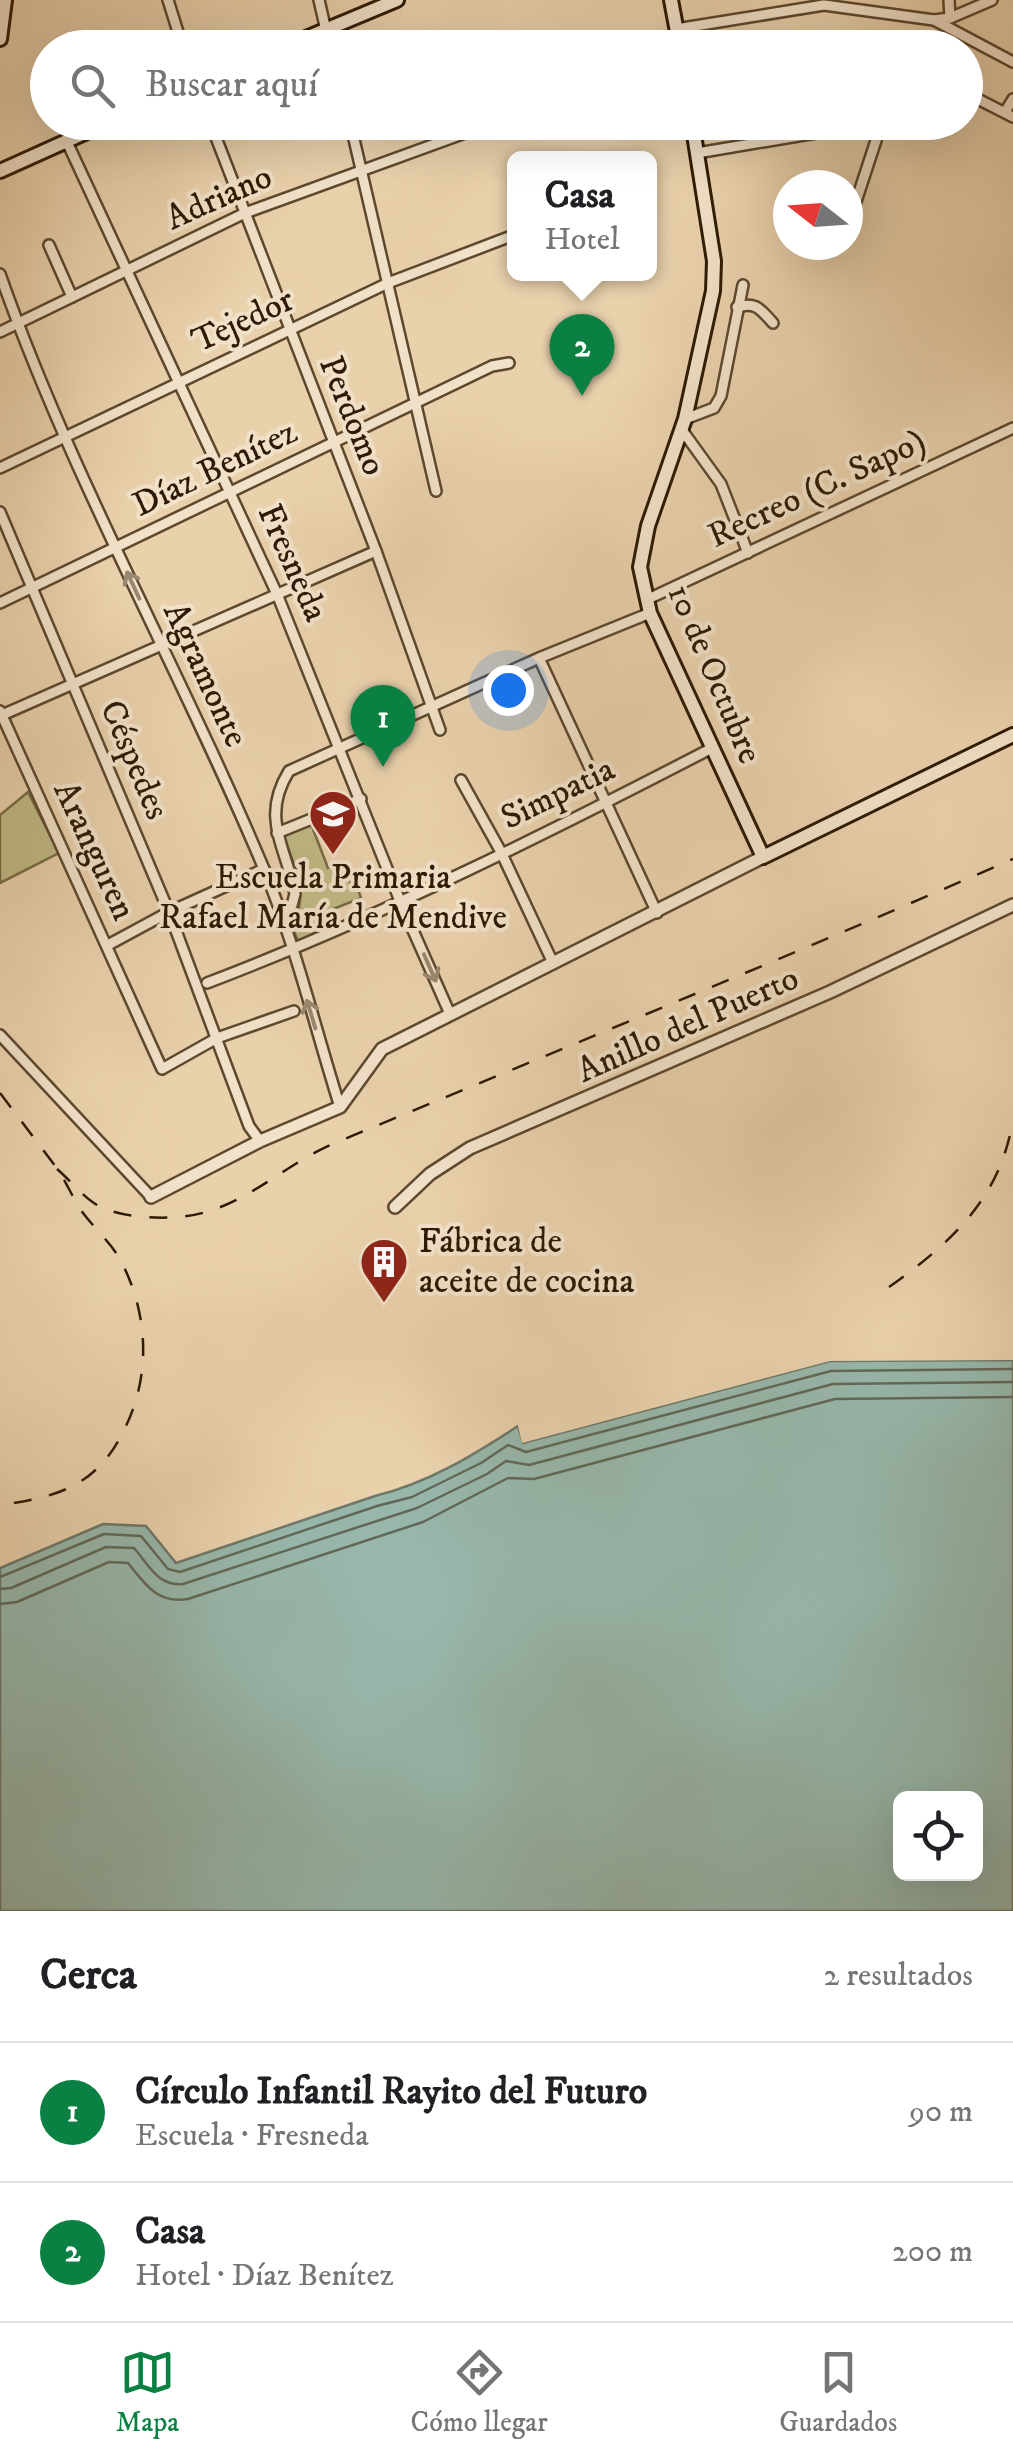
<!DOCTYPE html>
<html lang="es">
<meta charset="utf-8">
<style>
body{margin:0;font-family:"IM FELL DW Pica",serif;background:#f2f2f2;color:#202124}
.controls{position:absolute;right:30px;bottom:30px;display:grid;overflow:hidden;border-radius:15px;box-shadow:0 10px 40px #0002}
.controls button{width:90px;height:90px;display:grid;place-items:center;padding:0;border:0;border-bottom:2px solid #e0e0e0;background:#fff;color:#202124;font:50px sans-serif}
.compass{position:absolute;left:773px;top:170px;width:90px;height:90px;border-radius:50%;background:#fff;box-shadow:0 10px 40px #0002;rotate:287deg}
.you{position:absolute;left:508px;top:690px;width:35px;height:35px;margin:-25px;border:8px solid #fff;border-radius:50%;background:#1a73e8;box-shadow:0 0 0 15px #1a73e833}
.badge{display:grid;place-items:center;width:65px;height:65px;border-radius:50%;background:#0b8043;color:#fff;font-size:32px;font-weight:700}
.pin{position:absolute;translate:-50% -82px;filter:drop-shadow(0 2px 5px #0008)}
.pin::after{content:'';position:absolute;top:52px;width:35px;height:30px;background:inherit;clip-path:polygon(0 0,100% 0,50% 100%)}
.popup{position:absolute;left:507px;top:151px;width:150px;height:130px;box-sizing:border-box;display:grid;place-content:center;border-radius:15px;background:#fff;filter:drop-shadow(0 2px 8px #0005);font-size:32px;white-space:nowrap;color:#757577}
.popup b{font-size:38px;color:#202124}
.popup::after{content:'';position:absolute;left:50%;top:100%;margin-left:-20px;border:20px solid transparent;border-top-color:#fff}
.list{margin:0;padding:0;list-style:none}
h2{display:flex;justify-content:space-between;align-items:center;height:130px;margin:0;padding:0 40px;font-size:42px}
h2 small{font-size:32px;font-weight:400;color:#757577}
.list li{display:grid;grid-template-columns:65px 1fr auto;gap:30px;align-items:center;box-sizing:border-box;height:140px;padding:0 40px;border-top:2px solid #e0e0e0}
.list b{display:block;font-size:38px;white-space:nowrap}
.list p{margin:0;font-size:32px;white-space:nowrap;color:#757577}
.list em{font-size:32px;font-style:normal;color:#757577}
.icon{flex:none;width:55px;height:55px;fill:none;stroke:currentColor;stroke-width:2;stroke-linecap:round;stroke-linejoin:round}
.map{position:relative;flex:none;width:1013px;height:1911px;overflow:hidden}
.search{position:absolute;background:#fff;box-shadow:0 10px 40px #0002;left:30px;right:30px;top:30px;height:110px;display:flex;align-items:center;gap:25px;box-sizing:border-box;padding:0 35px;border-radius:55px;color:#757577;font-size:38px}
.sheet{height:410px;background:#fff}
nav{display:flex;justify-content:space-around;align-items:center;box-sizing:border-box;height:140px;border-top:2px solid #e0e0e0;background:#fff;font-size:28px;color:#757577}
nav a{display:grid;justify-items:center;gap:5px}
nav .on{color:#0b8043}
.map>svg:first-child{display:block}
.green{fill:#bfb984;stroke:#766a44;stroke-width:2.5}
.water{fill:#97b7ab;stroke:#6d7868;stroke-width:2.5;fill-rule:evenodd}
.pier{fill:#e9d1ac}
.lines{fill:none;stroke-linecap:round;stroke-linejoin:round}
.shore{stroke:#626857;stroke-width:2.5}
.minor-casing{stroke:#5d482d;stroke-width:14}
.tertiary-casing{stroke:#5d482d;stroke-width:16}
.secondary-casing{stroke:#2e1a03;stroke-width:18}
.minor{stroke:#f1e1c9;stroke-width:9}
.tertiary{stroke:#f1e1c9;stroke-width:11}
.secondary{stroke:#f1e1c9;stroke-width:12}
.rail{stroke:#2e1a03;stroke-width:2.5;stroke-dasharray:18 18;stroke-linecap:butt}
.oneway{stroke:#998770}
.labels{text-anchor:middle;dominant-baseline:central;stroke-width:8;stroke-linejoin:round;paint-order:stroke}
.street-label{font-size:35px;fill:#2e1a03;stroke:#f1e1c9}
.poi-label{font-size:35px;fill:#2e1a03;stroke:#f1e1c9}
</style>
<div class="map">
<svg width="1013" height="1911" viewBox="0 0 1013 1911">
<rect width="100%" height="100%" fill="#e9d1ac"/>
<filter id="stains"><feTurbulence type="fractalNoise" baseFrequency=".002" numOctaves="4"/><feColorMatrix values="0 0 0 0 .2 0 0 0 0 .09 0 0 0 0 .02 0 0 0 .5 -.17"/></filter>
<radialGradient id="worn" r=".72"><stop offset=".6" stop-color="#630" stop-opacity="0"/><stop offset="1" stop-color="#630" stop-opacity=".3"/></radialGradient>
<g class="green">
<polygon points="28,792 59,853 0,883 0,815"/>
<path d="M 311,824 L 328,868 L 343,863 L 352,887 L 357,886 L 361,898 L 323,913 L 328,927 L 298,941 L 292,927 C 310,894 295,867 283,835 Z"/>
</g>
<path class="water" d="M 1013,1360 L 1013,1911 L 0,1911 L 0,1568 L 103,1524 L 146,1526 L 176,1563 L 375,1496 C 428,1483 472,1456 518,1426 L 523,1443 L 830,1361 ZM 900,1798 L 976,1798 L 976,1874 L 900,1874 Z"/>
<polygon class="pier" points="1013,1355 1013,1360 830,1361 522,1443 518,1426 517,1421 522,1423 526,1437 829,1356"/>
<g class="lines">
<g class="shore">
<polyline points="0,1577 104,1534 141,1536 168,1569 180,1572 377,1506 412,1497 481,1463 508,1445 526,1452 831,1371 1013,1369"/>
<path d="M 0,1589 L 11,1588 L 106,1547 L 134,1548 C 149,1565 158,1587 183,1584 L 417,1508 L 487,1474 L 506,1461 L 529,1465 L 833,1384 L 1013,1382"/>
<path d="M 0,1604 L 17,1602 L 109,1562 L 128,1563 C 145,1584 157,1604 188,1599 L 423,1522 L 508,1478 L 534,1479 L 835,1399 L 1013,1397"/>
</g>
<g class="minor-casing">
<g id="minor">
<polyline points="168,0 183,48"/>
<polyline points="319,0 330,48"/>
<polyline points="949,0 950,18"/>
<polyline points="934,20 950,18 992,0"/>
<polyline points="676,29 824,5 934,20 1013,62"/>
<polyline points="966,93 1013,117"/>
<polyline points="1005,112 1013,99"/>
<polyline points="210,122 376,551 440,730"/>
<polyline points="350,122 436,491"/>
<polyline points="67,142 277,594 400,901 450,1014"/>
<polyline points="697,153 882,122"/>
<polyline points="848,226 882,122"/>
<polyline points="49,245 72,297"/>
<path d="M 0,274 C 72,479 180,669 264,869 C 296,946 315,1028 340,1107"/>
<path d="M 737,307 C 756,301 761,310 773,323"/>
<polyline points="0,332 245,213 468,132"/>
<polyline points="685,419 714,408 721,396 743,285"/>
<polyline points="682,430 721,484 748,553"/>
<polyline points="0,468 388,283 514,235"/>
<polyline points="0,512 169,912 249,1126 260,1141"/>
<polyline points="646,600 1013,428"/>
<polyline points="0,603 492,366 509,363"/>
<polyline points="539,658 657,913"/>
<polyline points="0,711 162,1069 217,1038 294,1011"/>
<polyline points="0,716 376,551"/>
<polyline points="461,780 501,852 553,963"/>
<polyline points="277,833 361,799"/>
<path d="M 281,914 L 292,905 L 295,894 C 286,846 260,818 289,771 L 539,658 L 650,613"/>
<polyline points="108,945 169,912 264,869"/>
<path d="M 207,983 C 380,917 548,833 712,748"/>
<polyline points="0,1035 151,1197"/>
</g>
</g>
<g class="tertiary-casing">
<g id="tertiary">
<polyline points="151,1197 260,1141 340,1107 382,1049 763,857"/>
<polyline points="395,1207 430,1174 470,1148 830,992 1013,905"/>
</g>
</g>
<g class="secondary-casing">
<g id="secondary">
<polyline points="671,0 680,48"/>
<polyline points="0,39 5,0"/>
<polyline points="282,48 397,0"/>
<polyline points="692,122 714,261 713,291 685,419 648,526 640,567 650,613 763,857 1013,735"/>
<polyline points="0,171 109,122"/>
</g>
</g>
<use href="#minor" class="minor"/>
<use href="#tertiary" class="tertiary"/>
<use href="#secondary" class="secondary"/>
<g class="rail">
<path d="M 0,1093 C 19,1118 37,1142 56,1167 C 66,1181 73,1199 83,1213 C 95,1229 112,1244 121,1261 C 149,1315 151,1377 124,1430 C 97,1486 58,1497 0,1505"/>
<path d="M 57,1169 C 70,1180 83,1197 97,1205 C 119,1217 154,1219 179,1217 C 241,1212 280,1166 335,1143 C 561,1049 788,957 1013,859"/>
<path d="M 889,1287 C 951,1243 1001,1198 1013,1119"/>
</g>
</g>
<defs><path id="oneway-shaft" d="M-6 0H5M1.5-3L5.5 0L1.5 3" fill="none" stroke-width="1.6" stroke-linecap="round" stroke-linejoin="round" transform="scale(2.5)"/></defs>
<g class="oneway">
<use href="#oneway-shaft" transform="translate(133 585) rotate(-115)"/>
<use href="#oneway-shaft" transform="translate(430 968) rotate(66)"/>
<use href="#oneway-shaft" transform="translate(311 1014) rotate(-107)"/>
</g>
<defs>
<g id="school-pin" transform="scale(2.5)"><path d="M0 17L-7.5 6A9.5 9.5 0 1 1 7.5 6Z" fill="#8f2418" stroke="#f1e1c9"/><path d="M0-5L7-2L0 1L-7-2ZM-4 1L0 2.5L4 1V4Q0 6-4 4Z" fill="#fff"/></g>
<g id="building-pin" transform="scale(2.5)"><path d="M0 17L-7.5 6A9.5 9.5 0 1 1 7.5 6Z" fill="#8f2418" stroke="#f1e1c9"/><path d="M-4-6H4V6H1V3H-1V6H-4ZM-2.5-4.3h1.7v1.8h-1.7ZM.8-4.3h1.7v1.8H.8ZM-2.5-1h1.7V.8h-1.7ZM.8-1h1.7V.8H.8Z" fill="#fff"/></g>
</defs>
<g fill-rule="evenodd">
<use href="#school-pin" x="333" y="814"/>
<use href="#building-pin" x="384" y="1262"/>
</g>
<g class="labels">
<g class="street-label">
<text transform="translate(219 198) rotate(-24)">Adriano</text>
<text transform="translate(243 321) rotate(-25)">Tejedor</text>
<text transform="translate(352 416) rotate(68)">Perdomo</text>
<text transform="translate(215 469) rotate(-26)">Díaz Benítez</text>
<text transform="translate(817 489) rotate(-25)">Recreo (C. Sapo)</text>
<text transform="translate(292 563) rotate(66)">Fresneda</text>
<text transform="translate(714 674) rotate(67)">10 de Octubre</text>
<text transform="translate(205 675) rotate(65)">Agramonte</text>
<text transform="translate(134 760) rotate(67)">Céspedes</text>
<text transform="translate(558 794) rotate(-26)">Simpatia</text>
<text transform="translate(94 851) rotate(65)">Aranguren</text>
<text transform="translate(688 1025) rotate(-24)">Anillo del Puerto</text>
</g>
<g class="poi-label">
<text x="333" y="878">Escuela Primaria<tspan x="333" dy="40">Rafael María de Mendive</tspan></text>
<text x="419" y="1242" text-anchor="start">Fábrica de<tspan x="419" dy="40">aceite de cocina</tspan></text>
</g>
</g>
<rect width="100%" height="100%" filter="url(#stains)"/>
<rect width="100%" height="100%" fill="url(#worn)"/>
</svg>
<div class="controls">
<button><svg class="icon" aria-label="locate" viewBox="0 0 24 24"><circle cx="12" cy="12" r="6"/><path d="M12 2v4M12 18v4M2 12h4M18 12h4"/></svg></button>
</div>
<svg class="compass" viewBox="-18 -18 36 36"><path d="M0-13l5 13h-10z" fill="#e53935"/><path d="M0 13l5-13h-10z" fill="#757577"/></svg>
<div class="you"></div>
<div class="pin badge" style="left:383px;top:767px">1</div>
<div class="pin badge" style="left:582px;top:396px">2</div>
<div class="popup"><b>Casa</b>Hotel</div>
<div class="search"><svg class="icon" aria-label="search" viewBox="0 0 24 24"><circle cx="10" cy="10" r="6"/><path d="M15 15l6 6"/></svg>Buscar aquí</div>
</div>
<section class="sheet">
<h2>Cerca<small>2 resultados</small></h2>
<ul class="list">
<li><span class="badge">1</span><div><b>Círculo Infantil Rayito del Futuro</b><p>Escuela · Fresneda</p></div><em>90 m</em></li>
<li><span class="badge">2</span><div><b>Casa</b><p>Hotel · Díaz Benítez</p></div><em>200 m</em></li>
</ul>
</section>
<nav>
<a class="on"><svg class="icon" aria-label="map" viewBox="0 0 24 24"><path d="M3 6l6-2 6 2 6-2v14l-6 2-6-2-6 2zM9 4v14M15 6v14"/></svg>Mapa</a>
<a><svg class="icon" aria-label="directions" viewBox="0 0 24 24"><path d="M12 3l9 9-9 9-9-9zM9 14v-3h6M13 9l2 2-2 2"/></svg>Cómo llegar</a>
<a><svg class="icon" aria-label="saved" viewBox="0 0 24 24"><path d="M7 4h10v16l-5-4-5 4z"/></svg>Guardados</a>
</nav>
